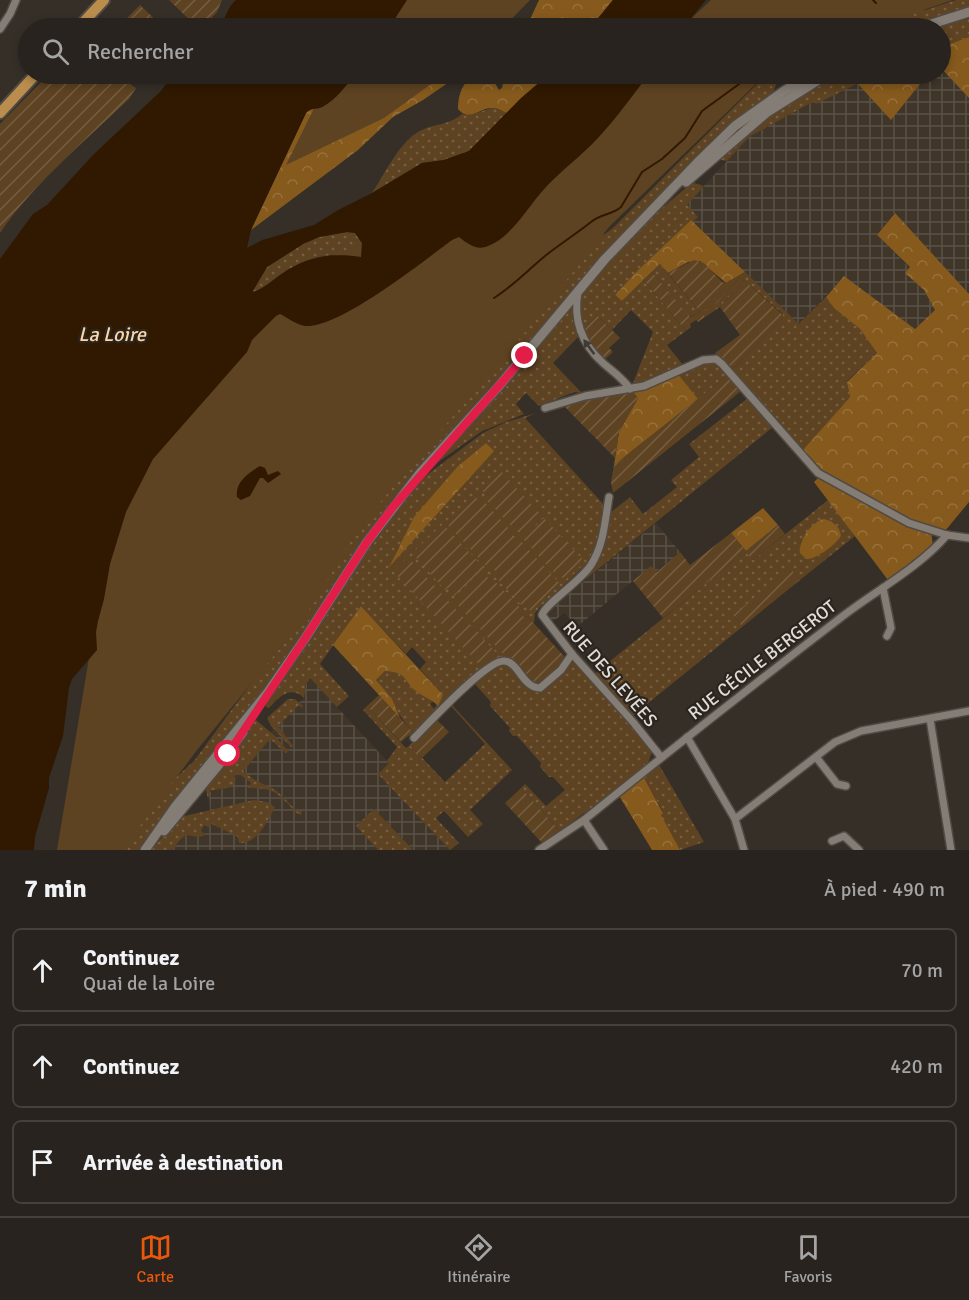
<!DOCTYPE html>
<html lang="fr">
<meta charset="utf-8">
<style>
body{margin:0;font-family:Signika,sans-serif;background:#302b27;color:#f1f3f6}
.stop{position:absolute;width:18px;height:18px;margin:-14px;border:4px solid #e11d48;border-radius:50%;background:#fff}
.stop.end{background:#e11d48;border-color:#fff;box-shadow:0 2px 6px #0008}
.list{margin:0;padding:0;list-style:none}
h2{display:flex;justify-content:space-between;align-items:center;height:78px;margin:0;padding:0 24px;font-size:26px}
h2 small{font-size:20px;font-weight:400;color:#a5a4a4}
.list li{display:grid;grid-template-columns:39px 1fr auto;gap:18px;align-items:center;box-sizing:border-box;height:84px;margin:0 12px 12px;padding:0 12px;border:2px solid #44403c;border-radius:9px}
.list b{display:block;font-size:22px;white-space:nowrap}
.list p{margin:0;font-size:20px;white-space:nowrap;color:#a5a4a4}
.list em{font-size:20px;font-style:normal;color:#a5a4a4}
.icon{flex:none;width:33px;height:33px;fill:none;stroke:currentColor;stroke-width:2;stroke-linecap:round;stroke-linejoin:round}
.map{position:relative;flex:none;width:969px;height:850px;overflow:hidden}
.search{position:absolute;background:#28231e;box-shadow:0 3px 9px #0003;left:18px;right:18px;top:18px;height:66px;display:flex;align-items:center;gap:15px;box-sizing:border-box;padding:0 21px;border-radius:33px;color:#a5a4a4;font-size:22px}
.sheet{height:366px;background:#28231e}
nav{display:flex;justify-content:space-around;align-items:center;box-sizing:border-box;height:84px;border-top:2px solid #44403c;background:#28231e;font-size:16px;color:#a5a4a4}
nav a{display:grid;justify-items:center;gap:3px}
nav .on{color:#ea580c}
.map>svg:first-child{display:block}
.industrial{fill:url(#industrial-grid)}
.grass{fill:url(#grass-dots);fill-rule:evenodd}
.forest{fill:url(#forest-crowns)}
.park{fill:#5e4322}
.garden{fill:url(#garden-furrows)}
.water{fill:#301900;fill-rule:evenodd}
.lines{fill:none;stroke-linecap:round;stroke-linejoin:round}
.stream{stroke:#301900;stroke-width:2}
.minor-casing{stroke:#504a44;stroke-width:10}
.secondary-casing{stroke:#504a44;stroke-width:12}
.primary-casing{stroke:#504a44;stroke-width:14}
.minor{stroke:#847d75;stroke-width:7}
.secondary{stroke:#847d75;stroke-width:9}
.primary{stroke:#bb8d4c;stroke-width:10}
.oneway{fill:#413b34}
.route{stroke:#e11d48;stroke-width:8}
.labels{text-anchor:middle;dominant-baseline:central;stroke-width:4.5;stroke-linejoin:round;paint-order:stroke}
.street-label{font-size:18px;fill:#e0dcd7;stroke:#2b251e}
.water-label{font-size:20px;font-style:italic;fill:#fdd5a7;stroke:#2b251e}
</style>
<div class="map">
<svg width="969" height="850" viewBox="0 0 969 850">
<defs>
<pattern id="industrial-grid" width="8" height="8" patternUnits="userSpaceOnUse" patternTransform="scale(1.5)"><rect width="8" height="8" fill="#403529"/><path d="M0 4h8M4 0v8" fill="none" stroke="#5b5247"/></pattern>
<pattern id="grass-dots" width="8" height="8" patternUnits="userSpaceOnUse" patternTransform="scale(1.5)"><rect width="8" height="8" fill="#5e4322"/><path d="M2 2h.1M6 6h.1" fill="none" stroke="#755e41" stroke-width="1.8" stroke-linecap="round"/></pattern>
<pattern id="forest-crowns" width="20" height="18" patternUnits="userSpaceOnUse" patternTransform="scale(1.5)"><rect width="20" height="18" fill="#865a1d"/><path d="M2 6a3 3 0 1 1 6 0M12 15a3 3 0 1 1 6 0" fill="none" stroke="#97713d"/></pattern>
<pattern id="garden-furrows" width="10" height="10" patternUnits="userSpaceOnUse" patternTransform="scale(1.5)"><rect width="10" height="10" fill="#5e4322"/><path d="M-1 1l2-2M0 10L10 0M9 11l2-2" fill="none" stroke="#755e41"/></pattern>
</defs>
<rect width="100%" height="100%" fill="#352f28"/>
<g class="industrial">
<polygon points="941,67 969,98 969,294 894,213 877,235 910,268 906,273 924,290 935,310 915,329 844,277 799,324 681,211 749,137 807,105 857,83 891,119 928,74 940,74"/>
<polygon points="656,523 680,552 656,572 651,566 578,626 564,613 550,624 545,615 546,612"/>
<polygon points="310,678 389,763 378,774 450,850 413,850 374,809 356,826 378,850 172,850 183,835 210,812 209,792 232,787 231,781 285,715 304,698 306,684"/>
</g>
<g class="grass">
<polygon points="956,0 969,0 969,8 908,28 875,28 917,10 925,10"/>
<polygon points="969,15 969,37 941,47 940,28 932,28"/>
<polygon points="767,74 780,74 773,93 747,114 518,358 428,460 286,661 141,850 111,850 168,785 194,761 250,685 235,689 285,607 592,238 605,234 613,228"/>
<path d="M 834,74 L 877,74 L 816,104 L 814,102 L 807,105 L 749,137 L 727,161 L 715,159 C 753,127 791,97 834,74 Z"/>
<path d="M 494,108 L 507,113 L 469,151 L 444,160 L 422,163 L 372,193 C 385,174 398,144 418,132 C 433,123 449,126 462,114 C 474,117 482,109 494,108 Z"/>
<polygon points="694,183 704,186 687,205 698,217 692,222 690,221 637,271 615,295 622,301 644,280 686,331 667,345 683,365 646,383 633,383 653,332 631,310 612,330 597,315 581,333 579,295 644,224 688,186"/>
<path d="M 347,232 L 355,233 L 362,243 L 361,257 C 331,251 305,257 280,275 C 271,281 262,290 252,293 L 267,267 L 303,244 L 319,237 Z"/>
<polygon points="660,264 700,312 717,303 745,272 799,324 826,297 834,308 860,329 877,353 847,381 850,397 801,452 741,383 732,370 783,318 783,314 744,280 720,307 705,317 700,312 689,317 652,272"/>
<polygon points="572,303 575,305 578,337 553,363 582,393 574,392 539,406 526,393 516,404 524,414 482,431 431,467"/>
<polygon points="710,361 717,363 728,375 698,399 678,374"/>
<polygon points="748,398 773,427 586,579 610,513 630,497 643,514 677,487 671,480 699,457 689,444"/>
<path d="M 536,413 L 525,418 L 605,506 L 601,514 L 601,532 L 592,559 L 539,608 L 535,613 L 534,623 L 527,616 L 524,617 L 519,612 L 521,610 L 489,579 L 455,601 L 509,660 L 500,659 L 482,668 L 414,735 L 409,736 L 413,732 C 398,716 390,697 376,680 L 385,671 C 411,673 401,680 416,691 C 421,695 428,697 433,701 L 430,704 L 434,709 L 443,695 L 420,669 L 426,662 L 412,647 L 406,654 L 361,606 L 320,664 L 349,696 L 337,707 L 310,678 L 306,684 L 304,698 C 290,685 279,697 269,708 L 266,707 L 265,701 L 322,622 L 365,552 L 417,485 L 428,474 L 483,433 L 506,422 ZM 486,443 L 493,451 L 390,565 L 398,548 L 458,466 Z"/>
<path d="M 828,500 L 855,536 L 800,580 L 790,569 L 733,615 L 742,627 L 631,717 L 593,675 L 746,551 L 753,560 ZM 816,522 L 837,527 L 841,536 L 820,555 L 801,542 Z"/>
<path d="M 574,662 L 577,663 L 623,715 L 652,752 L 648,763 L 589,812 L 585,812 L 560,831 L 521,788 L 525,784 L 546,806 L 565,790 L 553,777 L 549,777 L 540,767 L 541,763 L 517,736 L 513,736 L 509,731 L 510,728 L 490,706 L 491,702 L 474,683 C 521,639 507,691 540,691 C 553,685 561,667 574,662 Z"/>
<polygon points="288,699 295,699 303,706 302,708 299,705 278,726 293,746 291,747 271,726 267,718"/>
<polygon points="452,705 512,770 470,810 483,824 468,837 444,811 436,818 459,843 450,850 378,774 389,763 387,761 397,747 363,710 367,706 406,748 410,745 445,782 485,744 451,706"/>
<path d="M 256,720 L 275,736 L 288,751 L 286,753 L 270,739 L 243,771 L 253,779 L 277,791 L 297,811 L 302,811 L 301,815 L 298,814 C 278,795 278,788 248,788 L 251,783 L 238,773 L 234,777 L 236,779 L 232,787 L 210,791 L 208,799 L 205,786 C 216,771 242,728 256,720 Z"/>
<polygon points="658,763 704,842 680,850 660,814 663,812 642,774"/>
<path d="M 254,800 L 267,802 L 275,807 C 267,822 257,844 239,843 L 238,837 L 210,823 L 210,828 L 204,825 L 201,831 L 206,835 C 184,841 191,825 172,850 L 151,850 L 180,817 Z"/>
<polygon points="374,809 377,812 413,850 378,850 356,826"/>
</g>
<g class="forest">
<polygon points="539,0 613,0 590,28 526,28"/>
<polygon points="969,37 969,98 940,67 941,47"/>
<polygon points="370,74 461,74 423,100 393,117 358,150 251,230 306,113 309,109 322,108"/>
<path d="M 476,74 L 490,75 L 499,90 L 502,88 L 505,74 L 549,74 L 507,113 C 502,111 497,108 493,108 C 479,107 470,123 458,109 C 458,93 463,82 476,74 Z"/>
<polygon points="877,74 928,74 891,120 857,83"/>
<polygon points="895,213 969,294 969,502 945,531 917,524 824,476 801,452 850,397 847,382 877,353 860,329 834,308 826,297 844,276 915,329 935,310 924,290 905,273 910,267 877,235"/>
<polygon points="691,220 745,272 726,283 700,261 688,262 668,273 660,264 622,301 615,295 637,271"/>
<polygon points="678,374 698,399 614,465 619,432 638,398 632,391"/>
<polygon points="486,443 494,451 389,567 414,517 458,466"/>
<polygon points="819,477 846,490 887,516 931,532 933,545 888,580 814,482"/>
<polygon points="763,508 778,525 746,551 731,533"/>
<path d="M 824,519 C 833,521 840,527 841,536 C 836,544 816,560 806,559 L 800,553 C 798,541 812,521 824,519 Z"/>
<path d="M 361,606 L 443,695 L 438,706 C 431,699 424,697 417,692 C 402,681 410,673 385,671 L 376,680 L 392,699 L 400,718 L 333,645 Z"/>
<polygon points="642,774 663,813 661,815 680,850 652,850 618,794"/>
</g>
<g class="park">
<polygon points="367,0 530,0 503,28 353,28"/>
<polygon points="711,0 953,0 869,28 681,28"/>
<polygon points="331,74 445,74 384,118 286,165"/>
<polygon points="633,74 766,74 609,227 526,331 406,471 359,528 303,620 197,750 122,850 57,850 101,586 168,372 331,257 415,223"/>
</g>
<g class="garden">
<polygon points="169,0 222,0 217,12 202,28 198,28"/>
<polygon points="140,5 164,28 117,28"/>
<path d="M 49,74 L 115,74 L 136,88 L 129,99 C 85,141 35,182 0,233 L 0,124 Z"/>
<polygon points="694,260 704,263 722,282 726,283 745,272 717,303 701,312 705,317 698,322 696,320 690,324 691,327 686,331 644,280 652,272 690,317 700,312 668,273"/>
<polygon points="744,280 783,315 783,318 732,370 715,353 740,335 720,307"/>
<polygon points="597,315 620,338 609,348 613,352 603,361 595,352 583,331"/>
<polygon points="728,375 741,391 613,493 611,482 614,465"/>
<polygon points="632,391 638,398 619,432 615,458 562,404"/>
<polygon points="501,471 541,515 522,534 516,528 514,529 484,497 486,495 481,489"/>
<polygon points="474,495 479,501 482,499 512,532 510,534 515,540 486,566 445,522"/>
<polygon points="544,518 585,562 565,580 559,574 557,576 522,538"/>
<polygon points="443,524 484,568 454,596 448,588 445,590 412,553"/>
<polygon points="778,525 785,534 753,560 745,552 663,618 633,581 651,566 657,572 680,552 690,565 731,533 746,551"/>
<polygon points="520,540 560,584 531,611 526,606 524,608 493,574 496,572 491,566"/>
<polygon points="408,557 500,657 482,668 393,571"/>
<polygon points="790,568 800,580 742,627 733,615"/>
<polygon points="484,573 489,579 491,577 522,610 520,612 524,617 527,616 564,656 562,665 538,687 533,681 530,683 454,601"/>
<polygon points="379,695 413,732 401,742 367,706"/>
<polygon points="437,720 449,732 422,758 410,745"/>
<polygon points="521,788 560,831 543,844 505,803"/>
</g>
<g class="water">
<path d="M 236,0 L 407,0 L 389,28 L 220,28 C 226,18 227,7 236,0 Z"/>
<polygon points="613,0 706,0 683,28 590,28"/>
<path d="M 174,74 L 356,74 C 346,85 337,99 324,106 C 318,110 311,107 306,113 L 251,230 L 247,248 L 262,240 L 314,225 L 338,210 L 372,193 L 422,163 L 444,160 L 469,151 L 521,98 L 549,74 L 649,74 C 632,96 616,119 597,139 C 581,156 562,170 546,187 C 528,206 513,236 488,246 C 477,251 468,244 459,237 L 452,240 C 425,260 339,329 305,326 C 297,325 288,318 280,314 L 276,316 L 252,340 L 247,352 L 153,459 L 126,512 L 110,564 L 104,599 L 98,621 L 96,632 L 97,650 L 72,679 L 69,688 L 63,736 L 49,778 L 49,788 L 35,837 L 34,850 L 0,850 L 0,259 L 33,214 L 47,205 L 94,154 L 160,92 ZM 347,232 L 355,233 L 362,243 L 361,257 C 331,252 305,257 280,275 C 272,281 262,290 252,292 L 267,267 L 303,244 L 319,237 Z"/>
<path d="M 260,466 L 265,468 L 268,475 L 278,471 L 281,474 L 268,483 L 263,478 L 260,478 L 250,496 L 241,500 L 237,497 C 235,482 248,473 260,466 Z"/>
</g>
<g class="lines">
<g class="stream">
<polyline points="873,0 876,3"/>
<path d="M 494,298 C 513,286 528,270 545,256 C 560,244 576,234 591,222 C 600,214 612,215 621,207 L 642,172 L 662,159 L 685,138 L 702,111 L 746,79 L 750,74"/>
</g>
<g class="minor-casing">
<g id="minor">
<polyline points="0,29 10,14 16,0"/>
<path d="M 578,292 C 573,320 582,344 603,363 C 612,371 623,378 630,389"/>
<polyline points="545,408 585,396 644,386 703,360 716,359 722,364 818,473 909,523 947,535 969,538"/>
<path d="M 609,497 C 605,520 604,545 591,565 C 581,581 545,604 542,615 L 572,654 L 633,722 L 661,757"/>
<polyline points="883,588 891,628 887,636"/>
<polyline points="930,719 951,850"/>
<polyline points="687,737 735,819 744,850"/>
<path d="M 414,738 C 428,724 488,658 505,661 C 519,663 522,687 540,688 L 561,670 L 572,654"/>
<polyline points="816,757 837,784 846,786"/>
<polyline points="735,819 835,742 861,731 969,711"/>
<polyline points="832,841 844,836 859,850"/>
<polyline points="539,850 584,820"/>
<path d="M 604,850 L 584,820 C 668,752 753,685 839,619 C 872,593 920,567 947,535"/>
</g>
</g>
<g class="secondary-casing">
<g id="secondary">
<polyline points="919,28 969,12"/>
<polyline points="686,182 766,113 828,74"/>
<polyline points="164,831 217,767 243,732"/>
<polyline points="145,850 175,807 268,692 306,637 367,542 420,473 499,386 605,259 697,163 735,126 784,91 813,74"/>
</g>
</g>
<g class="primary-casing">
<g id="primary">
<polyline points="78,28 104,0"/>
<polyline points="0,113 36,74"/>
</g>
</g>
<use href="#minor" class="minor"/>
<use href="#secondary" class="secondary"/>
<use href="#primary" class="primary"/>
</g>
<defs><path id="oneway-solid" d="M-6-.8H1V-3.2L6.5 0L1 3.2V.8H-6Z" transform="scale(1.5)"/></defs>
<use class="oneway" href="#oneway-solid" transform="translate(589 347) rotate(-126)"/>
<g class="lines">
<polyline class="route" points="228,754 306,637 367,542 393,507 525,356"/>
</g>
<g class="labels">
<g class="street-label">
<text transform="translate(762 660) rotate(-38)">RUE CÉCILE BERGEROT</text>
<text transform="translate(610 674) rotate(49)">RUE DES LEVÉES</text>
</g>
<g class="water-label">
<text x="112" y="334">La Loire</text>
</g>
</g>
</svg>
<div class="stop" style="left:228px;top:754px"></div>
<div class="stop end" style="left:525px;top:356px"></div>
<div class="search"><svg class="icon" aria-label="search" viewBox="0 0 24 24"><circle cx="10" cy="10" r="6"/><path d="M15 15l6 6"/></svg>Rechercher</div>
</div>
<section class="sheet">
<h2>7 min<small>À pied · 490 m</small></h2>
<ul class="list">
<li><svg class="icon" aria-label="ahead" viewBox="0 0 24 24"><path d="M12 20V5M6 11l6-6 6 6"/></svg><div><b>Continuez</b><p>Quai de la Loire</p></div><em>70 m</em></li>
<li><svg class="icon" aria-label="ahead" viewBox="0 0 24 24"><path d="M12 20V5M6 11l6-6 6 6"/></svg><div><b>Continuez</b></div><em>420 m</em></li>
<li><svg class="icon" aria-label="arrive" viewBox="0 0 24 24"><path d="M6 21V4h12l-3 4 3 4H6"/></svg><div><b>Arrivée à destination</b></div></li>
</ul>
</section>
<nav>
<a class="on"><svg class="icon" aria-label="map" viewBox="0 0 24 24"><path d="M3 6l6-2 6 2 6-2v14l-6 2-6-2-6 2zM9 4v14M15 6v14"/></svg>Carte</a>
<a><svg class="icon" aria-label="directions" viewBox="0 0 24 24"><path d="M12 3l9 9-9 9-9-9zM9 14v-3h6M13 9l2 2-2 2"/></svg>Itinéraire</a>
<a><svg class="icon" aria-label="saved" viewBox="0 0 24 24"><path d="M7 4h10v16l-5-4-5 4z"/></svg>Favoris</a>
</nav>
